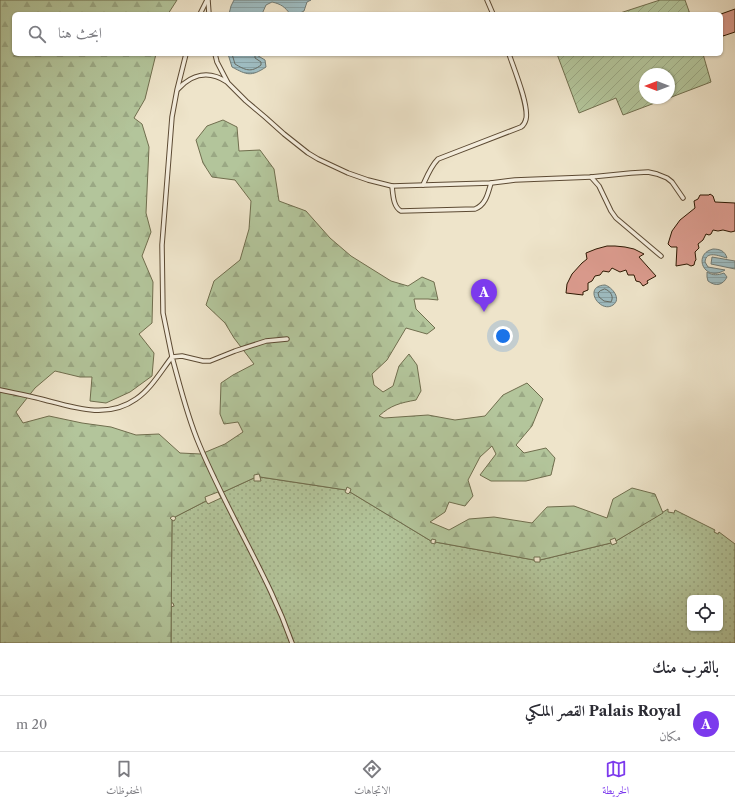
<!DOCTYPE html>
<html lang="ar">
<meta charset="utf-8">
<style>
body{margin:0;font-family:"Libre Caslon Text",Amiri,serif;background:#f2f2f3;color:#2b2b33;direction:rtl}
.controls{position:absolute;right:12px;bottom:12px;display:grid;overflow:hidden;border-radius:6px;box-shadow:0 1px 3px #0004}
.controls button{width:36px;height:36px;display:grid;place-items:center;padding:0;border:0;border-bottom:1px solid #e1e1e2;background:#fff;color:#2b2b33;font:20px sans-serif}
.compass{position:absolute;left:639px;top:68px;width:36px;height:36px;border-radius:50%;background:#fff;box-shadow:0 1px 3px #0004;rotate:270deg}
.you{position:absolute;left:503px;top:336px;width:14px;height:14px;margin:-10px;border:3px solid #fff;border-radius:50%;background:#1a73e8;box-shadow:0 0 0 6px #1a73e833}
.badge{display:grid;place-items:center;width:26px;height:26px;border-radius:50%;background:#7c3aed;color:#fff;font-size:13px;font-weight:700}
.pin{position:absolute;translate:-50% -33px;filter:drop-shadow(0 1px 2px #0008)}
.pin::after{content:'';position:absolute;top:21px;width:14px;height:12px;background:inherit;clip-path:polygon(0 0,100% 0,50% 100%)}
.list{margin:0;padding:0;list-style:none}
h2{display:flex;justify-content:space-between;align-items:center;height:52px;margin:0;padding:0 16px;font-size:17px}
h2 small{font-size:13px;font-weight:400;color:#7c7c81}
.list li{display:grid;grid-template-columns:26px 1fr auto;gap:12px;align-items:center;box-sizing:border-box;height:56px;padding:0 16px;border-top:1px solid #e1e1e2}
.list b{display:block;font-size:15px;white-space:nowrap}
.list p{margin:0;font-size:13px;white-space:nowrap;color:#7c7c81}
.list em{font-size:13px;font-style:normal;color:#7c7c81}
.icon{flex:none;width:22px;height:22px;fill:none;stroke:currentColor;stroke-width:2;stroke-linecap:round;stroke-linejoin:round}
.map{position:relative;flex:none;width:735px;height:643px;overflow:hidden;direction:ltr}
.search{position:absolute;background:#fff;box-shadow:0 1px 3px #0004;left:12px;right:12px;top:12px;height:44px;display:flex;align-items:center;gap:10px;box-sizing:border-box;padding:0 14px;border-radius:6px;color:#7c7c81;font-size:15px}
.sheet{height:108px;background:#fff}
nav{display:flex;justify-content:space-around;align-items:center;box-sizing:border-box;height:56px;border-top:1px solid #e1e1e2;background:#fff;font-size:11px;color:#7c7c81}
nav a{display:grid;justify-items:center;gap:2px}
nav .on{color:#7c3aed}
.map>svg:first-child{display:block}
.grass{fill:url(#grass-dots);stroke:#706e4e;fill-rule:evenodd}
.forest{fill:url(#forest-firs);stroke:#706e4e}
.garden{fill:url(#garden-furrows);stroke:#706e4e}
.water{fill:url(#water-rules);stroke:#707a74}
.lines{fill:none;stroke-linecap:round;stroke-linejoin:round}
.shore{stroke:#656a61;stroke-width:1}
.building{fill:#db9b8e;stroke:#2c1701}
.service-casing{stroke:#5c4a33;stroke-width:5.5}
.service{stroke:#f4eddd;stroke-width:3.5}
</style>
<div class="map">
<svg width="735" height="643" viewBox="0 0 735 643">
<defs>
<pattern id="grass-dots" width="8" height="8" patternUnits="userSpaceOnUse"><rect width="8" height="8" fill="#b3c59b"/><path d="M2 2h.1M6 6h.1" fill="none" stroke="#9aa884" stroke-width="1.8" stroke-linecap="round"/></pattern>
<pattern id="forest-firs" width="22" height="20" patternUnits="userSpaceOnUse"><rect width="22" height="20" fill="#b3c59b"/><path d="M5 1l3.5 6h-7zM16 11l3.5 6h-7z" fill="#9aa884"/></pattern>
<pattern id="garden-furrows" width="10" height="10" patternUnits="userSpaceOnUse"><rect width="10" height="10" fill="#b3c59b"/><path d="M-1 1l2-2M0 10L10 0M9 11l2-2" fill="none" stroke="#9aa884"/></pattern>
<pattern id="water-rules" width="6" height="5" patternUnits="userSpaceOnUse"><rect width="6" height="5" fill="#9ebcc1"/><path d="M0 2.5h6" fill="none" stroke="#88a1a4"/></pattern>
</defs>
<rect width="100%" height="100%" fill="#eee4ca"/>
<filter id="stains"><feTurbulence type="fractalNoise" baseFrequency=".005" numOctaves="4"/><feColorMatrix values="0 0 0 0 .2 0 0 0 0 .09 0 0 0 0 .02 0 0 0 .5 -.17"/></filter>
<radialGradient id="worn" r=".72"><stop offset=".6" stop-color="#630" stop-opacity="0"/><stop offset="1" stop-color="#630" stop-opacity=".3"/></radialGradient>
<path class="grass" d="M 260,477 L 346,490 L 345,492 L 348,494 L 350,492 L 431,541 L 431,543 L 435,544 L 435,542 L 534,560 L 535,562 L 540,562 L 540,560 L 611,543 L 612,545 L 617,543 L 616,541 L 668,509 L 668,512 L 674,513 L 675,510 L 715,530 L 714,532 L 718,534 L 719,532 L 735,544 L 735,643 L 171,643 L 171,607 L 174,606 L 173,603 L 171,603 L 172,520 L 174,521 L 176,518 L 175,517 L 206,501 L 208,504 L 221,498 L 219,494 L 254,478 L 254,481 L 261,481 ZM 690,598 L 720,598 L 720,628 L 690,628 Z"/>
<path class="forest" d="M 0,0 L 177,0 L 168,14 L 14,14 L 14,54 L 156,54 L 145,99 L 134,118 L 142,124 L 149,147 L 146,213 L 151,232 L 142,256 L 153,282 L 152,323 L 139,334 L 154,353 L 152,376 L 130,392 L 106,403 L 90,401 L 92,377 L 80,377 L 55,371 L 35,388 L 16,412 L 23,423 L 49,416 L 82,423 L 111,427 L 136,435 L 159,434 L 180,453 L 201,454 L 225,444 L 243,432 L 238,422 L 224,424 L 220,414 L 221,383 L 233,375 L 254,364 L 234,338 L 225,323 L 206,305 L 214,281 L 240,260 L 249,229 L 251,201 L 235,180 L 212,177 L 203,163 L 196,140 L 207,126 L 223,120 L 237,127 L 239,151 L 260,150 L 274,169 L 279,201 L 306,211 L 330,238 L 351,256 L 391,281 L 408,286 L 422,277 L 434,282 L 438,300 L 428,299 L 414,299 L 416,309 L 435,328 L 427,334 L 406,328 L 387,360 L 372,374 L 374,385 L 383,392 L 393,386 L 399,366 L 409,354 L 417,365 L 421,391 L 416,400 C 400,403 391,405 379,416 L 384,418 L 428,415 L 455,420 L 485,416 L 503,395 L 527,383 L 543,399 L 532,426 L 516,445 L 524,453 L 546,448 L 555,458 L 551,475 L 526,481 L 491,481 L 480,475 L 496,454 L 492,446 L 480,457 L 468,480 L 473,496 L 465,506 L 449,502 L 445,512 L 430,522 L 449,530 L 469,519 L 494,517 L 532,523 L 547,507 L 574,506 L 607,518 L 613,499 L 632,488 L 655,494 L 663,513 L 616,541 L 615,538 L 610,540 L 611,543 L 540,560 L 540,557 L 534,557 L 534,560 L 435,542 L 436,540 L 432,539 L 431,541 L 350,492 L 351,489 L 347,487 L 346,490 L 260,477 L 259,474 L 254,475 L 254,478 L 219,494 L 218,492 L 205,497 L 206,501 L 175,517 L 173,516 L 170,518 L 172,520 L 171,643 L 0,643 Z"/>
<g class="garden">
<polygon points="660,0 685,0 690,14 617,14"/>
<polygon points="557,54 703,54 711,82 669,98 669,74 645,74 645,98 668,98 623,115 616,98 579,113"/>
</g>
<g class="water">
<path d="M 234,0 L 311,0 L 307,2 L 304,11 L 298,14 L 290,14 C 285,7 281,4 272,2 L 266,5 L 262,14 L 229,14 L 231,6 Z"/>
<path d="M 228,54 L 255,54 L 265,60 L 266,67 C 251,77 247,75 232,67 Z"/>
<path d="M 713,249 C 720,249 725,251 727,258 C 719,256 706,250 705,262 L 708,267 L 725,270 C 704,283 692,254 713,249 Z"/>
<polygon points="712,257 735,261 735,269 711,264"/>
<path d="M 707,272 C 713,276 718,275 724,273 L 727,277 C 723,285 716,287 708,281 L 707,277 Z"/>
<path d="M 605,285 C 612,287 622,299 613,305 C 600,314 582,286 605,285 Z"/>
</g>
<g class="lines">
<g class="shore">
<path d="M 232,54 L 235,64 C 245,70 251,73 261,65 L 261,62 L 255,58 L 255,54"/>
<path d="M 605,289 C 611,291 614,297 611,302 L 604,301 L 599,297 L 598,293 L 600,291 Z"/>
</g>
</g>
<g class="building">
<polygon points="735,9 735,32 723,36 721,30 721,14"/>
<polygon points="710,194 713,196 715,202 735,203 735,231 731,232 723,230 718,231 713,230 711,234 709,235 706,234 703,240 698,244 699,248 695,252 696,260 695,261 694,265 691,266 687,264 676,266 677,247 671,247 668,244 672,231 680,220 695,208 694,201 698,199 700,195 709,195"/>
<polygon points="607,246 615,246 625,247 634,249 644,254 639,257 656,276 647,281 648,283 643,286 640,282 636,281 634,275 628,275 626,270 620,272 612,268 609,272 603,271 600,275 595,276 592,281 588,283 588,290 583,292 583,295 566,293 567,284 572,274 582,263 587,259 586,253 596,249"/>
</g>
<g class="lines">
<g class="service-casing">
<g id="service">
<polyline points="208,0 209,14"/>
<polyline points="487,0 493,14"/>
<polyline points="200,14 207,0"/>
<polyline points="215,54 217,62 228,83 246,101 265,117 284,134 308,153 318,159 348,173 368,180 392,186 491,183 515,180 591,177 631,173 648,172 657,174 667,178 672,182 683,198"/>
<path d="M 178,89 C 192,74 209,70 227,82"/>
<polyline points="591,177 599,186 611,211 616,218 661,256"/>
<path d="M 423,185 C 427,176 431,166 438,159 L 521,127 C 524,125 525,123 526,119 C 529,105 514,69 509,54"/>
<path d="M 392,186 C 393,194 393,207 401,211 L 475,209 C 486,205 488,193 491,183"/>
<path d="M 287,339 L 266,341 L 235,351 L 210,361 L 203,361 L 182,356 L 172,357 C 180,386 187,416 199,444 C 220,495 248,543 271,592 C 279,609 286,626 292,643"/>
<path d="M 0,390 C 15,393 30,396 45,400 C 75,408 108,419 136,399 C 151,389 161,371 172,357 L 163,313 L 162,245 L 172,117 L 177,90 L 186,54"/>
</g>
</g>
<use href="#service" class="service"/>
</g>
<rect width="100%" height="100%" filter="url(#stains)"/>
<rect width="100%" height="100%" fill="url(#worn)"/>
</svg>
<div class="controls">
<button><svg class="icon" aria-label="locate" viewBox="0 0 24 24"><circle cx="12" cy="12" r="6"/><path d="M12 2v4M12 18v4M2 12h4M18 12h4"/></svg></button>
</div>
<svg class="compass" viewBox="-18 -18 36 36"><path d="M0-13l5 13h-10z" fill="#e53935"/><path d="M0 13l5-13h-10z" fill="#7c7c81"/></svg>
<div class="you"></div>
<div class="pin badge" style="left:484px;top:312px">A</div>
<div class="search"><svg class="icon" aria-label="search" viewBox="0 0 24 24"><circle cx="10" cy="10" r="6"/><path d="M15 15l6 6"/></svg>ابحث هنا</div>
</div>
<section class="sheet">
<h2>بالقرب منك<small></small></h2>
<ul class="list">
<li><span class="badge">A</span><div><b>Palais Royal القصر الملكي</b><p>مكان</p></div><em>20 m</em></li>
</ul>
</section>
<nav>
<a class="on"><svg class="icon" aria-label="map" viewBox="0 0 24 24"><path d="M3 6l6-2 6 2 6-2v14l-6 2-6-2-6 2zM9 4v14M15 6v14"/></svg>الخريطة</a>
<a><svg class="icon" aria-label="directions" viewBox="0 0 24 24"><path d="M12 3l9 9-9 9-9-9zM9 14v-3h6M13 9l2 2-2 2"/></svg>الاتجاهات</a>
<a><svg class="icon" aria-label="saved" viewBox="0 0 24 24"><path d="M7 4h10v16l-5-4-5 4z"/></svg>المحفوظات</a>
</nav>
